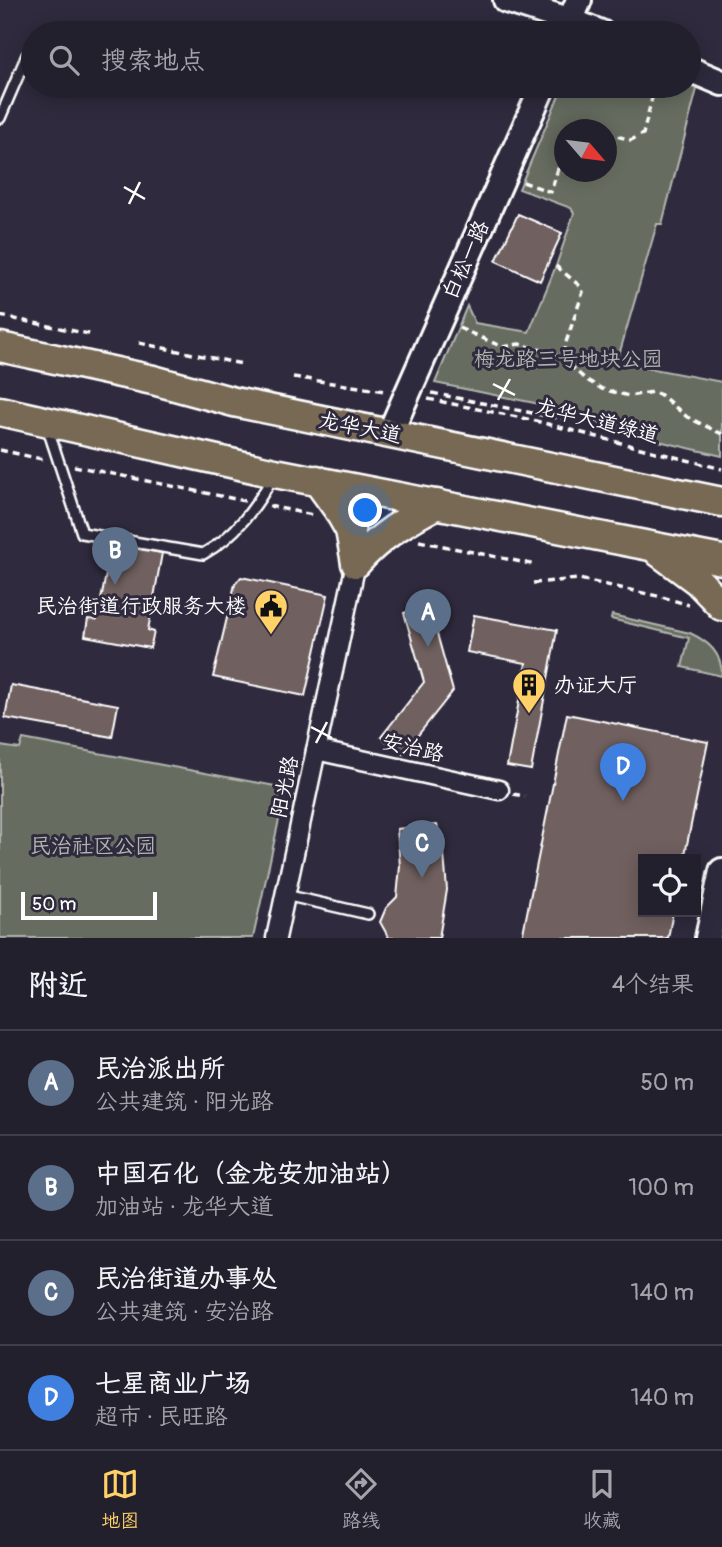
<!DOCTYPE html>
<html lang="zh">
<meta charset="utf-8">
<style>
body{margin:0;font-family:Pangolin,"LXGW WenKai TC",sans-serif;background:#2f2d3a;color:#f1f3f6}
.controls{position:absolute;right:21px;bottom:21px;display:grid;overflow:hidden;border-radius:0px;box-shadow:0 4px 18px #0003}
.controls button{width:63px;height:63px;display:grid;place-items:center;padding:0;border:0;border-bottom:2px solid #403e4a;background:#23202e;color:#f1f3f6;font:35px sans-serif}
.compass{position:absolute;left:554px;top:119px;width:63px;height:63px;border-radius:50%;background:#23202e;box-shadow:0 4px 18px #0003;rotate:118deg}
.scale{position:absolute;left:21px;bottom:18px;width:136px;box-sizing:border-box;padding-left:7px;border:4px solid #fff;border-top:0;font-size:19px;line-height:24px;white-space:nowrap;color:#fff;-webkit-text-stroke:5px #2f2a3d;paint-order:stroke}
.you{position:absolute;left:366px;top:511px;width:24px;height:24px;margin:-18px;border:5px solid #fff;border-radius:50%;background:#1a73e8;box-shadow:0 0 0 10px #1a73e833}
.badge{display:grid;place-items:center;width:46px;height:46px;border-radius:50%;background:#ffd166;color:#fff;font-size:23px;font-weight:700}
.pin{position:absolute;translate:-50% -58px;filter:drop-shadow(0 2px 4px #0008)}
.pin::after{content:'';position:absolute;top:37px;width:24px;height:21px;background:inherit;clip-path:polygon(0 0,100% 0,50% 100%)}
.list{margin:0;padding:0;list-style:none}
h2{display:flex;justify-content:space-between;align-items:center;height:91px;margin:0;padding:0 28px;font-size:30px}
h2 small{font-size:23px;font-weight:400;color:#a3a3aa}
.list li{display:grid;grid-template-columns:46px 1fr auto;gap:21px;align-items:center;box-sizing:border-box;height:105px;padding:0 28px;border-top:2px solid #403e4a}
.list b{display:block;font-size:26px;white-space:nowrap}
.list p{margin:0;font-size:23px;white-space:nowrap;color:#a3a3aa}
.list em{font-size:23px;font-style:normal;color:#a3a3aa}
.icon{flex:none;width:38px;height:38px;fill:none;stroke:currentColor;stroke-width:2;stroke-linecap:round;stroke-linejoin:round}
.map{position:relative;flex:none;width:722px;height:938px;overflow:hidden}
.search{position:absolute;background:#23202e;box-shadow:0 4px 18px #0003;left:21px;right:21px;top:21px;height:77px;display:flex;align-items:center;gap:18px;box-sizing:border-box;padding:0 24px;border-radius:38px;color:#a3a3aa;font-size:26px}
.sheet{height:511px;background:#23202e}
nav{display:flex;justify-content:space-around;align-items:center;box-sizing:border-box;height:98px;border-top:2px solid #403e4a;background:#23202e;font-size:19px;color:#a3a3aa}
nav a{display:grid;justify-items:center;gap:4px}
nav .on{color:#ffd166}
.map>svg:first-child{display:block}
.green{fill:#666d60;stroke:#b2b6b0;stroke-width:2;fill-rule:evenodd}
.building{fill:#70605e;stroke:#fff;stroke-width:2}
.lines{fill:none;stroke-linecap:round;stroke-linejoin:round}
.lane-casing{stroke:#fff;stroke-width:14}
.street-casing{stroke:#fff;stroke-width:23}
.secondary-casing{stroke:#fff;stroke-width:30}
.primary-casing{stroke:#fff;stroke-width:33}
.path{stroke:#fff;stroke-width:3.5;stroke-dasharray:7 5;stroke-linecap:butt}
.lane{stroke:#2f2a3d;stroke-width:9}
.street{stroke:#2f2a3d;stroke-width:18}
.secondary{stroke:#2f2a3d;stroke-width:24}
.primary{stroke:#786954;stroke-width:28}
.ticks{fill:none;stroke:#fff;stroke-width:2.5}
.labels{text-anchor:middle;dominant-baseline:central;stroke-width:6;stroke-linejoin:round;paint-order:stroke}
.street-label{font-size:21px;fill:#fff;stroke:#2f2a3d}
.park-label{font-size:21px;fill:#b2b6b0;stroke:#2f2a3d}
.poi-label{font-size:21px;fill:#fff;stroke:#2f2a3d;text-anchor:end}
</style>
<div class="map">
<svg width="722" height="938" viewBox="0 0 722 938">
<rect width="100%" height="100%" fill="#2f2a3d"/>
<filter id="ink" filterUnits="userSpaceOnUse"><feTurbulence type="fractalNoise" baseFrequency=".0143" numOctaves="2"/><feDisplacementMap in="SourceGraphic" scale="14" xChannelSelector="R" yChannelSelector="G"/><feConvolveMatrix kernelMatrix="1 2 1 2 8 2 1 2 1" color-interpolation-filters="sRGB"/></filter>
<g filter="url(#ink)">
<g class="green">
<path d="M 563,86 L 689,86 L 697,89 L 662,224 L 657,224 L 617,362 L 722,382 L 722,456 L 625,433 L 564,409 L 435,383 L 467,306 L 475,323 L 529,332 L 556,266 L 574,213 L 571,208 L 519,189 ZM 564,130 L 606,130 L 606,172 L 564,172 Z"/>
<path d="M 612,615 L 690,633 C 709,642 722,653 722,676 L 682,667 L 689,638 L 611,619 Z"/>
<polygon points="23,739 286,788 253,938 0,938 0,746 20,749"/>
</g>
<g class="building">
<polygon points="518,214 562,233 540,281 496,261"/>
<polygon points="112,544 162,553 148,630 154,632 150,648 85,636 88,619 97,620"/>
<polygon points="241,577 328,595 305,696 213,677 235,584"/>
<polygon points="429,605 453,691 403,754 381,737 424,682 404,613"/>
<polygon points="474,615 557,630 531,770 507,766 526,663 467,652"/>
<polygon points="11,685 118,705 112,737 5,718"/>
<polygon points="567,714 708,742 684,859 643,859 643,912 673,912 668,938 522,938"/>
<polygon points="437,825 444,854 447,890 439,938 389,938 380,922 386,908 397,897 400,866 397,829"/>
</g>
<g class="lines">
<g class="lane-casing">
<g id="lane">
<polyline points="0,118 27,55"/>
<path d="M 47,426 L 82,533 L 203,554 C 236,536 256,507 274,475"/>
<polyline points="285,895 368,914"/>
</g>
</g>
<g class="street-casing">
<g id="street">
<polyline points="316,750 499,790"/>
<polyline points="276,938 356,563"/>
</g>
</g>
<g class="secondary-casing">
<g id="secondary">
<polyline points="506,0 571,21 601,33"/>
<polyline points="565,33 579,0"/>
<polyline points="689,69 722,83"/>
<polyline points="390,433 543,86"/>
<polyline points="708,938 722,871"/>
</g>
</g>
<g class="primary-casing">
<g id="primary">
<polyline points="0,347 153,380 234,402 722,502"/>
<polyline points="0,411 275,473 722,560"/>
<polyline points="317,480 338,509 350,530 356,563"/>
<polyline points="659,552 698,581 722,606"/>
<path d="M 356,563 C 380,536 406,520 437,504"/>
</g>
</g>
<g class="path">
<polyline points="606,133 631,140 643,134 655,86"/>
<polyline points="523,182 551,192 562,155 564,153"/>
<polyline points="556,266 580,286 583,292 561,357"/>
<polyline points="0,316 94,335"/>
<polyline points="459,328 503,347 519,344 557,354 585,379 602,389 629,396 653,392 661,395 687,417 722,434"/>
<polyline points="139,343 242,364"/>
<polyline points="293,377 385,391"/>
<polyline points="432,393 567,420"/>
<polyline points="428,399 532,420 722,469"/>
<polyline points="0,450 46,460"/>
<polyline points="74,466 245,501"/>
<polyline points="269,506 313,515"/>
<polyline points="419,541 536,565"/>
<polyline points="533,583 579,579 662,597 689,605"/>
<polyline points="513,794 525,796"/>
</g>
<use href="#lane" class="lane"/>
<use href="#street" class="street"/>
<use href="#secondary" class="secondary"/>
<use href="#primary" class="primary"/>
</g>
</g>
<path class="ticks" d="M 124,187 L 145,199M 129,204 L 140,182M 493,384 L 515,395M 498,400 L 510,379M 311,727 L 332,738M 316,743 L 327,722"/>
<defs>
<g id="civic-pin" transform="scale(1.75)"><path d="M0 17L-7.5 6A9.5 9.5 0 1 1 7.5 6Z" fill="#ffd166" stroke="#2f2a3d"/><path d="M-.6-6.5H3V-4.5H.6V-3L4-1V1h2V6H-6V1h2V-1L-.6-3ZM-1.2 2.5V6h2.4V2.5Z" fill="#111"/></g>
<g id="building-pin" transform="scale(1.75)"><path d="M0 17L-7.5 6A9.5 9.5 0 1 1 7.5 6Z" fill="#ffd166" stroke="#2f2a3d"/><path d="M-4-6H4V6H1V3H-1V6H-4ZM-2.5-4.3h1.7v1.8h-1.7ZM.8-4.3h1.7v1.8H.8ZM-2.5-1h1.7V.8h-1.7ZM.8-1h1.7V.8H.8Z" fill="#111"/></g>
</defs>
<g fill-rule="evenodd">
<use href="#civic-pin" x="271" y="606"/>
<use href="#building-pin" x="529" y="685"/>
</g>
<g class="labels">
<g class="street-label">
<text transform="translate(466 260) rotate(-66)">白松一路</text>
<text transform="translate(597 421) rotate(14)">龙华大道绿道</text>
<text transform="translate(360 428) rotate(11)">龙华大道</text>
<text transform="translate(413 748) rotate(13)">安治路</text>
<text transform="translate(285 787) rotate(-78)">阳光路</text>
</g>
<g class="park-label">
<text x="568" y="359">梅龙路三号地块公园</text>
<text x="93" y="846">民治社区公园</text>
</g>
<g class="poi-label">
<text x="246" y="606">民治街道行政服务大楼</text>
<text x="554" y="685" text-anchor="start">办证大厅</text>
</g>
</g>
</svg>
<div class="controls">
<button><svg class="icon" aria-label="locate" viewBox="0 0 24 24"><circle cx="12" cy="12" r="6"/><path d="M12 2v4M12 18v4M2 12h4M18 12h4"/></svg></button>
</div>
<svg class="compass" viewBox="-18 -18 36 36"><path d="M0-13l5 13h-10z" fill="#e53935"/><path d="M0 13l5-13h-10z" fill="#a3a3aa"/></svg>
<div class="scale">50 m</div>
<div class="you"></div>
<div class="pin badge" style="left:428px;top:647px;background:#5c6f8a">A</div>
<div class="pin badge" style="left:115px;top:585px;background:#5c6f8a">B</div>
<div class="pin badge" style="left:422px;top:878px;background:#5c6f8a">C</div>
<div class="pin badge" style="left:623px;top:801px;background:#3f7fe0">D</div>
<div class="search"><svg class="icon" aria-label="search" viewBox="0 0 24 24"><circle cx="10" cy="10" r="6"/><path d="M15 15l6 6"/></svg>搜索地点</div>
</div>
<section class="sheet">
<h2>附近<small>4个结果</small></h2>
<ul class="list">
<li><span class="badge" style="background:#5c6f8a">A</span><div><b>民治派出所</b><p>公共建筑 · 阳光路</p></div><em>50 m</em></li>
<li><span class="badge" style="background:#5c6f8a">B</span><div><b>中国石化（金龙安加油站）</b><p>加油站 · 龙华大道</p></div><em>100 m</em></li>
<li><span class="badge" style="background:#5c6f8a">C</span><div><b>民治街道办事处</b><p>公共建筑 · 安治路</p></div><em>140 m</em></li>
<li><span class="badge" style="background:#3f7fe0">D</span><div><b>七星商业广场</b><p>超市 · 民旺路</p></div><em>140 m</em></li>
</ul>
</section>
<nav>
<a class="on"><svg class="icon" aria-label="map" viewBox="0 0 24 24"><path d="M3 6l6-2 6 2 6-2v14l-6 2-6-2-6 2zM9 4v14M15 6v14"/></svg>地图</a>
<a><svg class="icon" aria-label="directions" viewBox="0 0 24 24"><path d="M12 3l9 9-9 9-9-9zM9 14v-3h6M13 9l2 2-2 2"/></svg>路线</a>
<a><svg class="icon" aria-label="saved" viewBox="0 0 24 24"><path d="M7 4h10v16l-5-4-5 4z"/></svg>收藏</a>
</nav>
